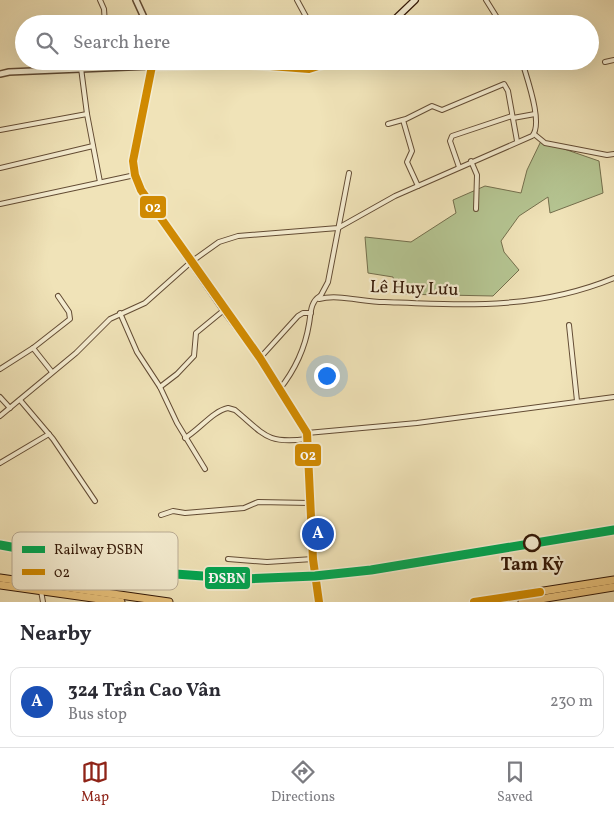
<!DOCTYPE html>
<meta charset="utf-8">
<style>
body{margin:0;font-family:Vollkorn,serif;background:#f7f7f7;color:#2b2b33}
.you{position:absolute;left:326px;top:375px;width:18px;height:18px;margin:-12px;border:4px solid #fff;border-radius:50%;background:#1a73e8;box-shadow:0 0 0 8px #1a73e833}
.badge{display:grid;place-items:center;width:32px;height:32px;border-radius:50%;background:#8f2418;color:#fff;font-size:16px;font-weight:700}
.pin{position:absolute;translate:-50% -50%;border:2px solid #fff;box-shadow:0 1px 5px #0006}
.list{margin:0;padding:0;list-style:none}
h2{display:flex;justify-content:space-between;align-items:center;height:65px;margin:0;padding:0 20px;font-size:21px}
h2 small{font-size:16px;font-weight:400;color:#7c7c81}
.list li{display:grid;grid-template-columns:32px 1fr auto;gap:15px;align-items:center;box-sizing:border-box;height:70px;margin:0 10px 10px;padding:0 10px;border:1px solid #e1e1e2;border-radius:10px}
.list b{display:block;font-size:19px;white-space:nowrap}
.list p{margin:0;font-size:16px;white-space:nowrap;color:#7c7c81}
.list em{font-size:16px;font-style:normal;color:#7c7c81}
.icon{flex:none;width:28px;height:28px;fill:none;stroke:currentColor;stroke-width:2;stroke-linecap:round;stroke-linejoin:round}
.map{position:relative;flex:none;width:614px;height:602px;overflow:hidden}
.search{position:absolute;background:#fff;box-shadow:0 5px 20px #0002;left:15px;right:15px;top:15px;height:55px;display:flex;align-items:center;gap:12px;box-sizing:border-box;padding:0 18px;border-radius:28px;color:#7c7c81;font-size:19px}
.sheet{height:145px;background:#fff}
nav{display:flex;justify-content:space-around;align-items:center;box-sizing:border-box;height:70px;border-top:1px solid #e1e1e2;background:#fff;font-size:14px;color:#7c7c81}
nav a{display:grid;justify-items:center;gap:2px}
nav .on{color:#8f2418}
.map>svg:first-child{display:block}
.green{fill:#b5c592;stroke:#746f4d}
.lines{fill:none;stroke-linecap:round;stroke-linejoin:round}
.minor-casing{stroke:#634c34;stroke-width:6}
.tertiary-casing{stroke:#634c34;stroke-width:8}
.secondary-casing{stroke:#341908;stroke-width:8}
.trunk-casing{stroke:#341908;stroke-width:9}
.minor{stroke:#f5edd1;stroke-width:4}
.tertiary{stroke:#f5edd1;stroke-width:5}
.secondary{stroke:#f5edd1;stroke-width:5.5}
.trunk{stroke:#e8c27c;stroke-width:7}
.bus-1-casing{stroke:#f5edd1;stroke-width:11}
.bus-1{stroke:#d08a02;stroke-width:8}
.rail-1-casing{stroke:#f5edd1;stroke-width:12}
.rail-1{stroke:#00a651;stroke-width:9}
.stop-dot{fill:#f5edd1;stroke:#341908;stroke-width:2.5}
.labels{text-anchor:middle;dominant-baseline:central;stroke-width:4.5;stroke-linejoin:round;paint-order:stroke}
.street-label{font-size:18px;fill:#341908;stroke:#f5edd1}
.stop-label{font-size:18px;font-weight:bold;fill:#341908;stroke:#f5edd1}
.key{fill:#f5edd1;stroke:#bbad95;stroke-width:1}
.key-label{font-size:14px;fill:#341908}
.line-badge{stroke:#f5edd1;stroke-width:2}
.badge-label{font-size:14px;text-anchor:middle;font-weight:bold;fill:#fff}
</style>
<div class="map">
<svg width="614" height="602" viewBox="0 0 614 602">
<rect width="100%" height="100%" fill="#f0e3b8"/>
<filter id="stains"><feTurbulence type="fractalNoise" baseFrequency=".004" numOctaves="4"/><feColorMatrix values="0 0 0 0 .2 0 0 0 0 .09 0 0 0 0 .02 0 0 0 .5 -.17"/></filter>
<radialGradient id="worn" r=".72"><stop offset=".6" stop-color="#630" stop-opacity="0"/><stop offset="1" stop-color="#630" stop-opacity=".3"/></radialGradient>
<polygon class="green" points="541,141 599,161 603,193 550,213 548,197 519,216 501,241 504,252 519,270 493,296 397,294 393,277 368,273 365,237 411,242 456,213 453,200 485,186 521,193 527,170"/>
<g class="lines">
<g class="minor-casing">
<g id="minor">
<polyline points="100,0 104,9 105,24"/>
<polyline points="297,0 310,24"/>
<polyline points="486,0 501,24"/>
<polyline points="605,62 614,60"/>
<polyline points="81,68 87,114 100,182"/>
<polyline points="513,118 535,114"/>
<polyline points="403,120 412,151 407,162 418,186"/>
<polyline points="388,124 406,119 432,106 442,110 504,84 508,91 517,141"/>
<polyline points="0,130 87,114"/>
<polyline points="534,134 545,143 607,155 614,154"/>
<polyline points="471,161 477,175 476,209"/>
<polyline points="459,167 450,141 452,136 512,116"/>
<polyline points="0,168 93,146"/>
<polyline points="0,204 135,175"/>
<polyline points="320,297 328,282 349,173"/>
<polyline points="120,313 137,352 160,387 177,423 205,469"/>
<polyline points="569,325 577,401"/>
<polyline points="33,348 52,372"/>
<polyline points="260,358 298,316 303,313 311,313"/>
<polyline points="0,369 33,348 70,319 69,312 58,296"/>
<polyline points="160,387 177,374 194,356 196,333 224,310"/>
<path d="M 279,390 C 295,370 305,349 309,324 C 311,313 310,302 320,296 L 319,299 C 338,294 363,302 384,302 C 465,305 537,310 614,278"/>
<polyline points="0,397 10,408"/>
<polyline points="20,400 53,439 95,501"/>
<path d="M 0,416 L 76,353 L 110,319 L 145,303 L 191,262 L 219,242 L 238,236 L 338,228 L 395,196 L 532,136 C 544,124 526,76 522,61"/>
<polyline points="307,433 417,423 614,397"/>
<path d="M 185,438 C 199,430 213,411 228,408 L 235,410 C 265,435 266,444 307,439"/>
<polyline points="0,463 49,434"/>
<polyline points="161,515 173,511 185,513 244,508 258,502 310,503"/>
<polyline points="228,559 267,562 313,559"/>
<polyline points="41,591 43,602"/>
</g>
</g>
<g class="tertiary-casing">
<g id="tertiary">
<polyline points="136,0 147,24"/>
<polyline points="0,74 9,72 152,66 152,61"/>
</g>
</g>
<g class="secondary-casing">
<g id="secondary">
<polyline points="390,24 415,0"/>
<polyline points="319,602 313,559 307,433 260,358 224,310 141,190 135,175 133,161 152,66 243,64 309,69 335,61"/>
</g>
</g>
<g class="trunk-casing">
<g id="trunk">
<polyline points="0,578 169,602"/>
<polyline points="0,585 121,602"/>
<polyline points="474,602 614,580"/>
<polyline points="522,602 614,587"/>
</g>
</g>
<use href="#minor" class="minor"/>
<use href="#tertiary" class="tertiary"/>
<use href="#secondary" class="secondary"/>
<use href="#trunk" class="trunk"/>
<g class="bus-1-casing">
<g id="bus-1">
<polyline points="152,66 133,161 135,175 141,190 260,358 307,433 313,559 319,602"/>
<polyline points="152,66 243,64 309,69 334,61"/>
<polyline points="474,602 540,592"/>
</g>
</g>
<use href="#bus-1" class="bus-1"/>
<g class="rail-1-casing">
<polyline id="rail-1" points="0,545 148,572 244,579 315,576 371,570 614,530"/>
</g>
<use href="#rail-1" class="rail-1"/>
</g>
<circle class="stop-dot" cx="532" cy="543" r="8"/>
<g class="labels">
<g class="street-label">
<text transform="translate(414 289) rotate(2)">Lê Huy Lưu</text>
</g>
<g class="stop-label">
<text x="532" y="565">Tam Kỳ</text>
</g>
</g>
<rect x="12" y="532" width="166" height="58" rx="8" class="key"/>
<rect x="22" y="546" width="23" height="7" fill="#00a651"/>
<rect x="22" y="569" width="23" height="6" fill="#d08a02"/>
<g class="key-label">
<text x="54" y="554">Railway ĐSBN</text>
<text x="54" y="577">02</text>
</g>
<g class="line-badge">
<rect x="139" y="195" width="28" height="24" rx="5" fill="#d08a02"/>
<rect x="294" y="443" width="28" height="24" rx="5" fill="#d08a02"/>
<rect x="204" y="566" width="47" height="24" rx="5" fill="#00a651"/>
</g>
<g class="badge-label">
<text x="153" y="212">02</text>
<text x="308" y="460">02</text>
<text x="227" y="583">ĐSBN</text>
</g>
<rect width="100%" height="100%" filter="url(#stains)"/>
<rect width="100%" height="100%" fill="url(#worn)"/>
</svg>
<div class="you"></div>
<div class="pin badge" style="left:318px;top:534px;background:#1a4fb4">A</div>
<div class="search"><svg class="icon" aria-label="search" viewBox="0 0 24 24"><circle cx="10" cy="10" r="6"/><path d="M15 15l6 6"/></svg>Search here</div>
</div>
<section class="sheet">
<h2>Nearby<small></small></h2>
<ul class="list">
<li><span class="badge" style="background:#1a4fb4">A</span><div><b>324 Trần Cao Vân</b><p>Bus stop</p></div><em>230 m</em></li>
</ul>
</section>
<nav>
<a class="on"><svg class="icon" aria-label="map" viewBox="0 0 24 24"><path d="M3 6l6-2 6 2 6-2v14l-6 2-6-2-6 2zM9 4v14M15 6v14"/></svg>Map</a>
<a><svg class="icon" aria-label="directions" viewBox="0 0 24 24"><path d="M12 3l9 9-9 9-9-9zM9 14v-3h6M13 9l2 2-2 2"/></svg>Directions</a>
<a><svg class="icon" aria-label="saved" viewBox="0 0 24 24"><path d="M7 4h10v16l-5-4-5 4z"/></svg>Saved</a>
</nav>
